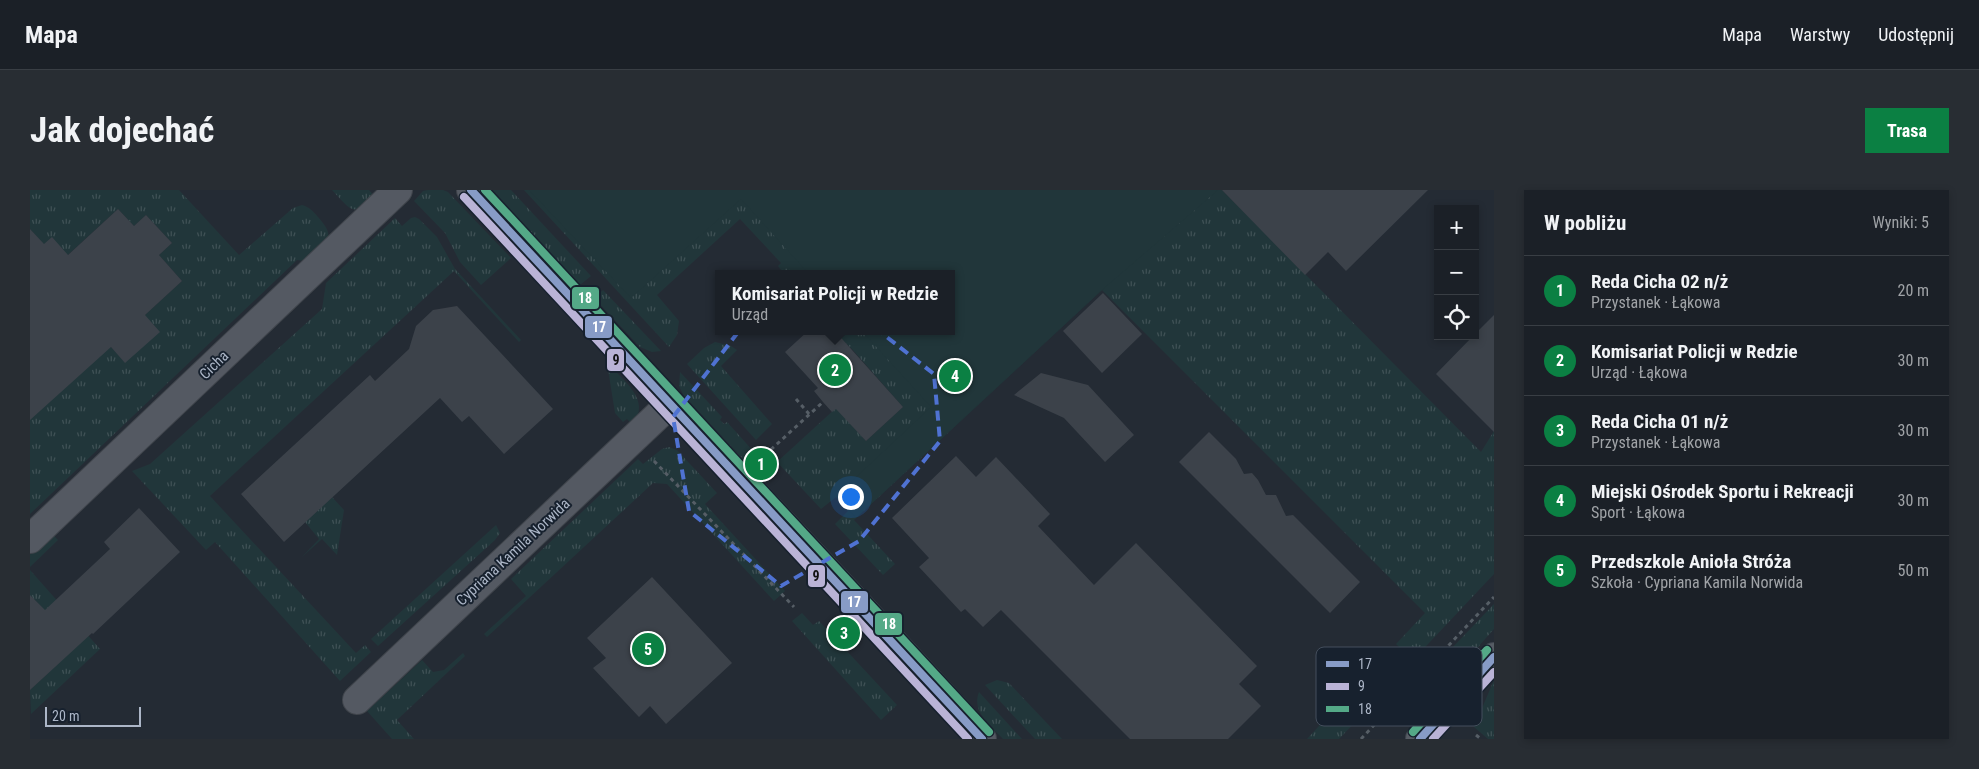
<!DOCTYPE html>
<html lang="pl">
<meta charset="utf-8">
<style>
body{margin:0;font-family:"Roboto Condensed",sans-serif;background:#282d33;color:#f1f3f6}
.controls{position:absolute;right:15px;top:15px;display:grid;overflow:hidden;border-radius:0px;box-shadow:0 2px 8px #0003}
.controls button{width:45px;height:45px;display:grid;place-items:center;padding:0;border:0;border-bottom:1px solid #393e44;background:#1b2027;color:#f1f3f6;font:25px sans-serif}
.scale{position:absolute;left:15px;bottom:12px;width:96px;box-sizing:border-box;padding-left:5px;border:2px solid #acb6c7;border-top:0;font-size:14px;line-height:18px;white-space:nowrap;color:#acb6c7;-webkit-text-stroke:4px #17212e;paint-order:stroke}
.you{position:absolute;left:820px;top:306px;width:18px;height:18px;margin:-12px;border:4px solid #fff;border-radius:50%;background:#1a73e8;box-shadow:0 0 0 8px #1a73e833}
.badge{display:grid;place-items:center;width:32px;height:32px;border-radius:50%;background:#0b8043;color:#fff;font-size:16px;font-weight:700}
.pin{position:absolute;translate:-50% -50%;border:2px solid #fff;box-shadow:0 1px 5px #0006}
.popup{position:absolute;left:685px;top:80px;width:240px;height:65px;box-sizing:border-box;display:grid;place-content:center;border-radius:0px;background:#1b2027;filter:drop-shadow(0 1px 4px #0005);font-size:16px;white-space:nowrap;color:#a0a3a7}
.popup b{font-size:19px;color:#f1f3f6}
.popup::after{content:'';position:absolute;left:50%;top:100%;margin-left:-10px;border:10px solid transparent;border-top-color:#1b2027}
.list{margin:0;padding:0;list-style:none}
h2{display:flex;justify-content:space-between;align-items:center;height:65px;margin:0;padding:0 20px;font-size:21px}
h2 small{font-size:16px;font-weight:400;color:#a0a3a7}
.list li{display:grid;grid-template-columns:32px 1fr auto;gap:15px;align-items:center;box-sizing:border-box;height:70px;padding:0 20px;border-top:1px solid #393e44}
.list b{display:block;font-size:19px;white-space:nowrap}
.list p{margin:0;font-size:16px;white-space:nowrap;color:#a0a3a7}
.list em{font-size:16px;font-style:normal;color:#a0a3a7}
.icon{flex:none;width:28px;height:28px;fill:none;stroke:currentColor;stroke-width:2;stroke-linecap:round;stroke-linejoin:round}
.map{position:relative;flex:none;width:1464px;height:549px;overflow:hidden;border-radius:0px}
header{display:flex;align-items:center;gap:30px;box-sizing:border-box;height:70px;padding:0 25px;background:#1b2027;border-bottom:1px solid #393e44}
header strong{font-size:24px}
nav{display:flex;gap:28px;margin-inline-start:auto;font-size:18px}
.intro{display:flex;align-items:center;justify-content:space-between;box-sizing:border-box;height:120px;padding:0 30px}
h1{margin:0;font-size:35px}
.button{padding:12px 22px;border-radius:0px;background:#0b8043;color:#fff;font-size:18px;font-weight:700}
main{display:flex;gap:30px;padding:0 30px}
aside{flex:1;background:#1b2027;border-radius:0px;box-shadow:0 2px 8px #0003}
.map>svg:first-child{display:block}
.grass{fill:url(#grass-tufts)}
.green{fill:#21363a}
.building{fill:#3c424a}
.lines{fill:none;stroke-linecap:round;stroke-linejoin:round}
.minor-casing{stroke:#40454c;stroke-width:30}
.major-casing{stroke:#414750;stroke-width:30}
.path{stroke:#565e66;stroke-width:3;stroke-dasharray:4 4;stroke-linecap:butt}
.minor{stroke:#545962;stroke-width:28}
.major{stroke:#565c64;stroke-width:28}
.bus-1-casing{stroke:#17212e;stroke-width:11}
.bus-2-casing{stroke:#17212e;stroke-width:11}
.bus-3-casing{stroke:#17212e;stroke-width:11}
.bus-1{stroke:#879bc6;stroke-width:8}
.bus-2{stroke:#bab3d6;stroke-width:8}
.bus-3{stroke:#54a987;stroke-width:8}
.marked{fill:none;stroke:#4f72d2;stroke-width:4;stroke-dasharray:10 6;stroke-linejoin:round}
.labels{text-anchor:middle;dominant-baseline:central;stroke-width:4;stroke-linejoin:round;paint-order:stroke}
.street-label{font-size:15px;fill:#acb6c7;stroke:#17212e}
.key{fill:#17212e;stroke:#444e5c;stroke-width:1}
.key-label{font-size:14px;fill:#acb6c7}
.line-badge{stroke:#17212e;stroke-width:2}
.badge-label{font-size:14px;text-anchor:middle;font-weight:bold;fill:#fff}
.pale-badge-label{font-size:14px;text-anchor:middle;font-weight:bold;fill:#111}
</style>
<header>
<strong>Mapa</strong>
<nav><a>Mapa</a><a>Warstwy</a><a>Udostępnij</a></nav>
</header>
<div class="intro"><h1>Jak dojechać</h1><a class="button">Trasa</a></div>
<main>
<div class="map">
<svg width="1464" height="549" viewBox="0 0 1464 549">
<defs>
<pattern id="grass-tufts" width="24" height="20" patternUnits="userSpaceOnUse" patternTransform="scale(1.25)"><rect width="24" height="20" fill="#21363a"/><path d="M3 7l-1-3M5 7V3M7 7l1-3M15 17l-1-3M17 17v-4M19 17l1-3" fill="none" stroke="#3f5155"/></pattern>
</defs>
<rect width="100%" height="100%" fill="#242b34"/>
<g class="grass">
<path d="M 0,0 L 149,0 L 209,65 L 263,18 L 272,15 C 279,17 283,21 288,27 C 309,50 295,53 276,71 L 267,70 L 0,324 L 0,211 L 81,157 L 95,172 L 115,125 L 152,91 L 129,65 L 142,53 L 116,25 L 104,36 L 88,19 L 30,72 L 0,39 Z"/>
<path d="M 302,0 L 339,0 L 345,7 C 322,28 321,20 302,0 Z"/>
<polygon points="398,0 413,0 418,2 481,68 451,95 430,72 415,43 384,11 393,1"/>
<polygon points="462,0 481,0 561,86 550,95"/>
<polygon points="494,0 1192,0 1451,262 1464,241 1464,384 1383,470 1366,454 1395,423 1072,100 824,330 865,374 853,385 805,334 818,321 806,307 791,319 747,272 806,218 836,251 873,217 822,159 803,141 921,141 921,84 754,84 748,76 751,73 710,29 627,105 649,131 647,145 639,157"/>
<polygon points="385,27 389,29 407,47 425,79 491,150 489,152 424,81 180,306 326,463 335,455 341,462 310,491 185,352 176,360 102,281 120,274 292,119 296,93 365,28 372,36 381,28"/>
<polygon points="573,100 631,161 622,162 610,157 564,108"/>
<polygon points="685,152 701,156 707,160 691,176 742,234 726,250 657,174 674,158"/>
<path d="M 577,173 C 592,189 623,211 602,234 L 597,229 L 593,232 L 585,223 Z"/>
<polygon points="650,182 692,227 690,230 694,234 697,232 725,263 716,272 654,206 649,196"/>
<polygon points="639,257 647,260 687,303 675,314 755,401 744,411 637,294 623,293 457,447 454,444 496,406 481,389 608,269 613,274 632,259"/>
<polygon points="302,307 314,320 307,365 292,349 272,367 289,349 275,332"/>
<polygon points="466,335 470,343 465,350 348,456 341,449"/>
<polygon points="19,341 28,350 0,377 0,359"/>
<polygon points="0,380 70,459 1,524 0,500 47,456 5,410 0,415"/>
<path d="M 1464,414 L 1464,439 C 1447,457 1430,485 1401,480 Z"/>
<polygon points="772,423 783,435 789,431 867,515 851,530 762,431"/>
<polygon points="433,463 435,466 367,530 384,549 362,549 337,521 392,470 403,482 414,480"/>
<polygon points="967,490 979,493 1032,549 1005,549 955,495"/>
<polygon points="1464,490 1464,549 1458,549 1444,537"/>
<path d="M 949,502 L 992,549 L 973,549 C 961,536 941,522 949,502 Z"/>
<polygon points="1314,509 1331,526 1309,549 1277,549"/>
</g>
<polygon class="green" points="499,0 1188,0 1072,100 826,328 806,306 901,217 832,141 921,141 921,84 779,84 711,9 601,108"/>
<g class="building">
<polygon points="1192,0 1398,0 1316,81 1298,62 1275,85"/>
<polygon points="88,19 104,36 116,25 142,53 129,65 152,91 115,125 130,142 95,173 81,157 0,230 0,39 14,54 22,47 38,65"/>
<polygon points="1073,103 1112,144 1072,183 1033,141"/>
<polygon points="427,116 523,219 474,264 439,226 432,232 410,208 254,352 211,304 340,185 345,191 379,159 386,136 403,120"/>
<polygon points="1464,125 1464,242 1406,184 1443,146 1445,146 1445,144"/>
<polygon points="778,141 805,141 873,217 836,251 806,219 802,222 793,212 784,201 788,198 755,162"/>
<polygon points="1011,183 1058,195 1104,245 1075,272 1034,228 984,205"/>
<polygon points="1179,242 1206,269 1214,284 1222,283 1228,290 1236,305 1246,305 1256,326 1263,325 1330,392 1300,423 1149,272"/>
<polygon points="926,266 946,287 966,267 1020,324 1008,336 1064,395 1106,353 1227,476 1209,494 1231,516 1198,549 1100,549 971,420 953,437 935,419 931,422 889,377 899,368 862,328"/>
<polygon points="109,318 150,362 63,444 62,443 0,500 0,405 15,420 80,359 74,352"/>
<polygon points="622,387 702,473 636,534 620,516 609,527 563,478 576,468 557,448"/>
</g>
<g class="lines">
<g class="minor-casing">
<g id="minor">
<path d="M 441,0 C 610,184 784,364 952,549"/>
<polyline points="0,349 368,0"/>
<polyline points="327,510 640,214"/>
</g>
</g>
<g class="major-casing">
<polyline id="major" points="1390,549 1464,467"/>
</g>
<g class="path">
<polyline points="766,209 779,224"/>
<polyline points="735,265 793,212"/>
<polyline points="624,271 764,417"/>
<polyline points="1446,545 1451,549"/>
<polyline points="1331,549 1464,407"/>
</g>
<use href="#minor" class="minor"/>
<use href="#major" class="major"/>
<g class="bus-1-casing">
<g id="bus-1">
<polyline points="441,0 952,549"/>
<polyline points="1390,549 1464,467"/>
</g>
</g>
<g class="bus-2-casing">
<g id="bus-2">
<polyline points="434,7 938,549"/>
<polyline points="1403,549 1464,482"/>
</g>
</g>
<g class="bus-3-casing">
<g id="bus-3">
<polyline points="455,0 959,542"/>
<polyline points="1383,542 1457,460"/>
</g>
</g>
<use href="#bus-1" class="bus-1"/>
<use href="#bus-2" class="bus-2"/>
<use href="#bus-3" class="bus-3"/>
</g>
<path class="marked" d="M 807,108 L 904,184 L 910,251 L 829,351 L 751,396 L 659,321 L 643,227 L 725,120 Z"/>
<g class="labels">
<g class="street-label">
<text transform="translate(184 175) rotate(-44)">Cicha</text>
<text transform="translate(483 362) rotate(-43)">Cypriana Kamila Norwida</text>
</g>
</g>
<rect x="1286" y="457" width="166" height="79" rx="8" class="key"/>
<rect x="1296" y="471" width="23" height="6" fill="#879bc6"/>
<rect x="1296" y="493" width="23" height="7" fill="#bab3d6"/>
<rect x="1296" y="516" width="23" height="6" fill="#54a987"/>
<g class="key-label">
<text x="1328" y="479">17</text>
<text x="1328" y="501">9</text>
<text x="1328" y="524">18</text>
</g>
<g class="line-badge">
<rect x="541" y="96" width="29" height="24" rx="5" fill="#54a987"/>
<rect x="554" y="125" width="29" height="24" rx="5" fill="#879bc6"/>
<rect x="576" y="158" width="19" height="24" rx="5" fill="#bab3d6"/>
<rect x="777" y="374" width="19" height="24" rx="5" fill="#bab3d6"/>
<rect x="810" y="400" width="29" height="24" rx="5" fill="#879bc6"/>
<rect x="844" y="422" width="29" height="24" rx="5" fill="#54a987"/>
</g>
<g class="badge-label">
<text x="555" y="113">18</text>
<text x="569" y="142">17</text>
<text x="824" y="417">17</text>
<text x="859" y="439">18</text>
</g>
<g class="pale-badge-label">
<text x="586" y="175">9</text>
<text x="786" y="391">9</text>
</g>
</svg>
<div class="controls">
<button>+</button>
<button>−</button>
<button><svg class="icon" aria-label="locate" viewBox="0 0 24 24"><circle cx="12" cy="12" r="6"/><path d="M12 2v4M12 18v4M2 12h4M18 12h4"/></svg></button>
</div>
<div class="scale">20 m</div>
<div class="you"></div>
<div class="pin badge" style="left:731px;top:274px">1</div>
<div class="pin badge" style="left:805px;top:180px">2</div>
<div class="popup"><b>Komisariat Policji w Redzie</b>Urząd</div>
<div class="pin badge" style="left:814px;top:443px">3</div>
<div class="pin badge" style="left:925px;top:186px">4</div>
<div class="pin badge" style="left:618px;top:459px">5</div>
</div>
<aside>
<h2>W pobliżu<small>Wyniki: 5</small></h2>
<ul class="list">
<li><span class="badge">1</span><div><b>Reda Cicha 02 n/ż</b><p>Przystanek · Łąkowa</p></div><em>20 m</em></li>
<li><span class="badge">2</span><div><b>Komisariat Policji w Redzie</b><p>Urząd · Łąkowa</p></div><em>30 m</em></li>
<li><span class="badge">3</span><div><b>Reda Cicha 01 n/ż</b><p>Przystanek · Łąkowa</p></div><em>30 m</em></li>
<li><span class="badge">4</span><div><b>Miejski Ośrodek Sportu i Rekreacji</b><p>Sport · Łąkowa</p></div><em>30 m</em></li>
<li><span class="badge">5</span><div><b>Przedszkole Anioła Stróża</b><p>Szkoła · Cypriana Kamila Norwida</p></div><em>50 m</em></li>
</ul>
</aside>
</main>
